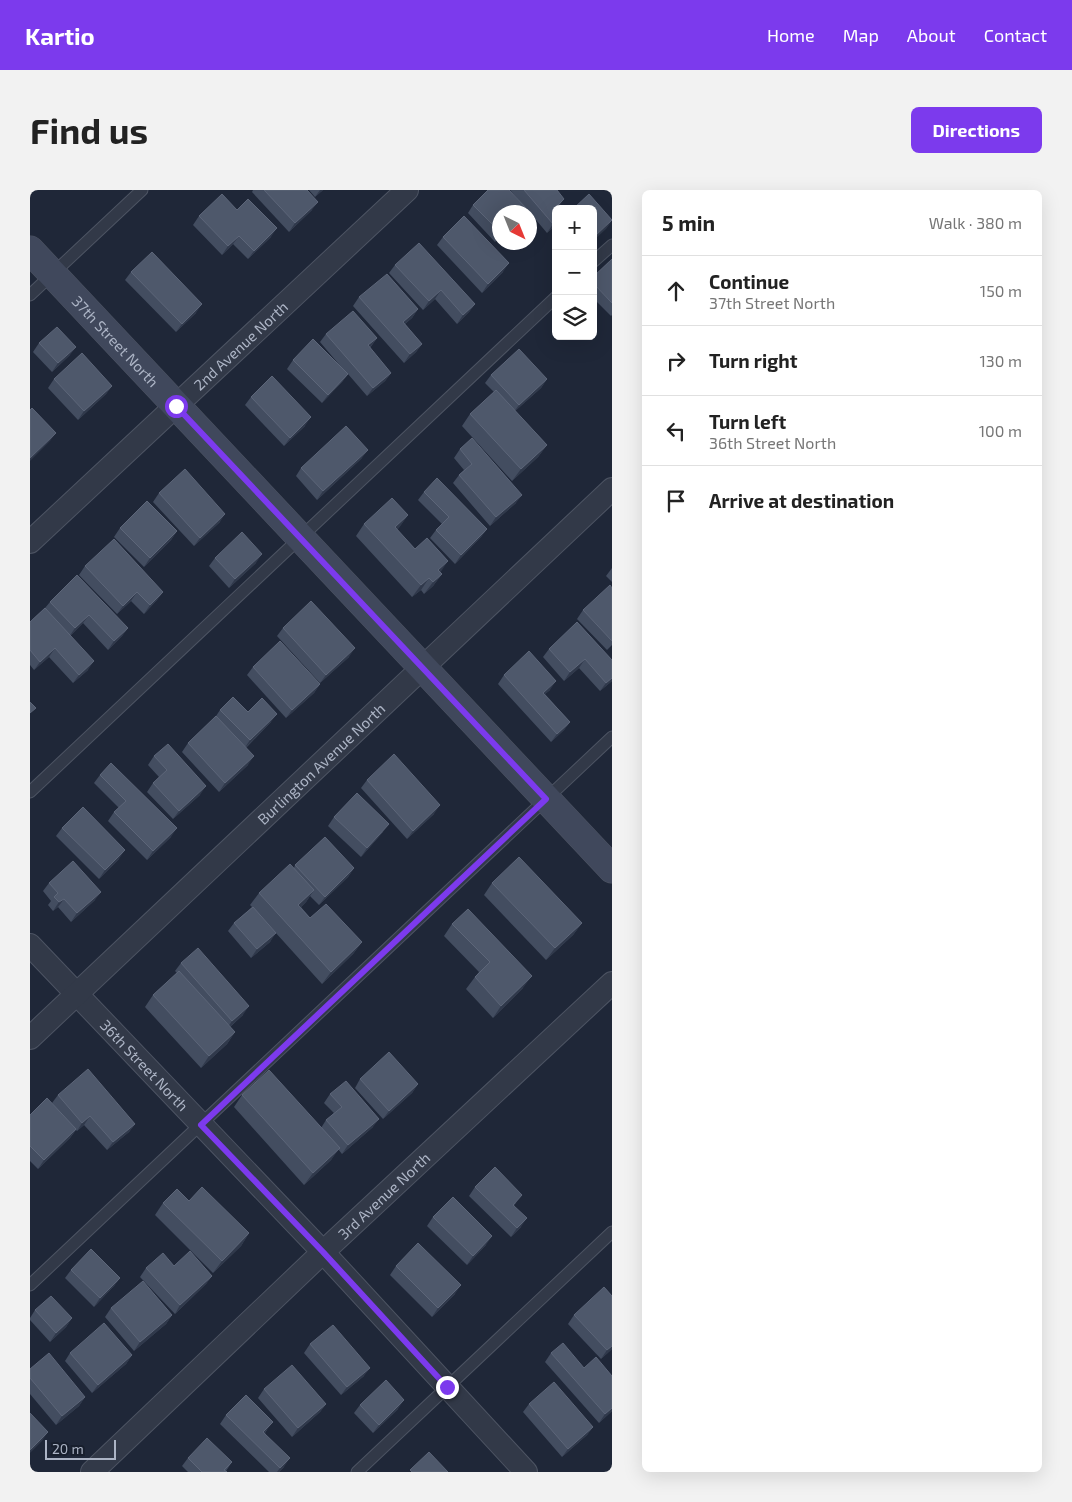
<!DOCTYPE html>
<meta charset="utf-8">
<style>
body{margin:0;font-family:"Exo 2",sans-serif;background:#f2f2f2;color:#222}
.controls{position:absolute;right:15px;top:15px;display:grid;overflow:hidden;border-radius:8px;box-shadow:0 5px 20px #0002}
.controls button{width:45px;height:45px;display:grid;place-items:center;padding:0;border:0;border-bottom:1px solid #e0e0e0;background:#fff;color:#222;font:25px sans-serif}
.compass{position:absolute;left:462px;top:15px;width:45px;height:45px;border-radius:50%;background:#fff;box-shadow:0 5px 20px #0002;rotate:137deg}
.scale{position:absolute;left:15px;bottom:12px;width:71px;box-sizing:border-box;padding-left:5px;border:2px solid #acb4c5;border-top:0;font-size:14px;line-height:18px;white-space:nowrap;color:#acb4c5;-webkit-text-stroke:4px #181f2d;paint-order:stroke}
.stop{position:absolute;width:15px;height:15px;margin:-11px;border:4px solid #7c3aed;border-radius:50%;background:#fff}
.stop.end{background:#7c3aed;border-color:#fff;box-shadow:0 1px 5px #0008}
.list{margin:0;padding:0;list-style:none}
h2{display:flex;justify-content:space-between;align-items:center;height:65px;margin:0;padding:0 20px;font-size:21px}
h2 small{font-size:16px;font-weight:400;color:#767676}
.list li{display:grid;grid-template-columns:32px 1fr auto;gap:15px;align-items:center;box-sizing:border-box;height:70px;padding:0 20px;border-top:1px solid #e0e0e0}
.list b{display:block;font-size:19px;white-space:nowrap}
.list p{margin:0;font-size:16px;white-space:nowrap;color:#767676}
.list em{font-size:16px;font-style:normal;color:#767676}
.icon{flex:none;width:28px;height:28px;fill:none;stroke:currentColor;stroke-width:2;stroke-linecap:round;stroke-linejoin:round}
.map{position:relative;flex:none;width:582px;height:1282px;overflow:hidden;border-radius:8px}
header{display:flex;align-items:center;gap:30px;box-sizing:border-box;height:70px;padding:0 25px;background:#7c3aed;color:#fff}
header strong{font-size:24px}
nav{display:flex;gap:28px;margin-inline-start:auto;font-size:18px}
.intro{display:flex;align-items:center;justify-content:space-between;box-sizing:border-box;height:120px;padding:0 30px}
h1{margin:0;font-size:35px}
.button{padding:12px 22px;border-radius:8px;background:#7c3aed;color:#fff;font-size:18px;font-weight:700}
main{display:flex;gap:30px;padding:0 30px}
aside{flex:1;background:#fff;border-radius:8px;box-shadow:0 5px 20px #0002}
.map>svg:first-child{display:block}
.lines{fill:none;stroke-linecap:round;stroke-linejoin:round}
.lane-casing{stroke:#4d5463;stroke-width:13}
.street-casing{stroke:#4d5463;stroke-width:24}
.secondary-casing{stroke:#4d5463;stroke-width:29}
.lane{stroke:#323948;stroke-width:11}
.street{stroke:#323948;stroke-width:22}
.secondary{stroke:#40485c;stroke-width:28}
.wall{fill:#434d60}
.shaded-wall{fill:#30394b}
.building{fill:#4e586b;stroke:#5d6679}
.route{stroke:#7c3aed;stroke-width:6}
.labels{text-anchor:middle;dominant-baseline:central;stroke-width:4;stroke-linejoin:round;paint-order:stroke}
.street-label{font-size:15px;fill:#acb4c5;stroke:#181f2d}
</style>
<header>
<strong>Kartio</strong>
<nav><a>Home</a><a>Map</a><a>About</a><a>Contact</a></nav>
</header>
<div class="intro"><h1>Find us</h1><a class="button">Directions</a></div>
<main>
<div class="map">
<svg width="582" height="1282" viewBox="0 0 582 1282">
<rect width="100%" height="100%" fill="#1f2738"/>
<g class="lines">
<g class="lane-casing">
<g id="lane">
<polyline points="563,72 582,55"/>
<polyline points="0,105 112,0"/>
<polyline points="0,602 526,107"/>
<polyline points="0,1095 582,547"/>
<polyline points="327,1282 582,1042"/>
</g>
</g>
<g class="street-casing">
<g id="street">
<path id="s1" d="M 0,352 L 377,0"/>
<path id="s2" d="M 0,755 L 293,1062 L 496,1282"/>
<path id="s3" d="M 0,848 L 582,299"/>
<path id="s4" d="M 62,1282 L 293,1062 L 582,793"/>
</g>
</g>
<g class="secondary-casing">
<g id="secondary">
<path id="s5" d="M 0,60 L 582,679"/>
</g>
</g>
<use href="#lane" class="lane"/>
<use href="#street" class="street"/>
<use href="#secondary" class="secondary"/>
</g>
<g class="wall">
<polygon points="223,0 277,0 282,20 259,42 222,2"/>
<polygon points="279,0 293,0 285,7"/>
<polygon points="480,0 527,0 528,18 526,35 517,43 496,18 470,22 470,47 465,52 438,23 443,15 490,12"/>
<polygon points="207,20 241,47 218,69 203,54 192,65 163,35 169,26"/>
<polygon points="413,47 473,82 452,103 407,55"/>
<polygon points="582,69 582,125 581,126 563,108 563,87"/>
<polygon points="365,75 445,114 439,122 427,134 405,109 393,120 359,83"/>
<polygon points="101,82 166,123 146,142 95,90"/>
<polygon points="329,107 388,119 382,128 375,134 392,154 386,162 374,173 323,116"/>
<polygon points="296,144 347,148 340,158 361,183 355,191 337,206 318,184 312,192 292,213 257,179 263,170 312,178 290,152"/>
<polygon points="9,153 40,165 22,182 3,162"/>
<polygon points="461,185 517,189 511,198 485,221 517,255 508,267 482,291 432,236 440,224 464,202 455,193"/>
<polygon points="24,189 82,196 76,204 48,230 18,198"/>
<polygon points="221,207 275,236 254,256 215,215"/>
<polygon points="430,259 486,313 460,336 423,293 429,285 434,280 424,268"/>
<polygon points="332,268 287,310 266,286 271,278"/>
<polygon points="394,302 457,339 451,347 425,374 400,348 406,340 412,334 388,310"/>
<polygon points="129,303 190,332 164,356 123,312"/>
<polygon points="378,325 367,340 385,359 412,384 403,396 394,404 391,400 382,407 326,346 334,334"/>
<polygon points="90,338 147,341 141,350 114,377 84,347"/>
<polygon points="185,368 226,373 199,398 179,376"/>
<polygon points="55,376 133,402 127,410 114,424 101,411 87,424 49,385"/>
<polygon points="582,378 582,392 576,386"/>
<polygon points="582,398 582,455 577,460 547,429 553,420"/>
<polygon points="20,412 98,438 92,446 78,460 53,433 40,446 58,480 43,493 19,467 4,480 0,475 0,432 15,418"/>
<polygon points="253,438 319,467 290,493 247,446"/>
<polygon points="519,459 582,470 582,491 570,501 549,478 534,491 513,467"/>
<polygon points="223,477 290,494 284,503 256,528 217,485"/>
<polygon points="474,485 520,500 515,504 540,532 534,540 521,552 468,494"/>
<polygon points="190,520 218,522 241,532 216,558 218,575 189,602 152,562 158,553 184,529"/>
<polygon points="124,566 170,605 143,629 117,602 123,593 129,587 118,575"/>
<polygon points="70,585 141,647 117,670 78,631 84,622 89,618 64,593"/>
<polygon points="337,590 404,624 377,649 331,598"/>
<polygon points="304,627 353,642 331,667 298,636"/>
<polygon points="32,638 89,669 69,689 26,646"/>
<polygon points="265,675 324,678 318,687 289,715 280,706 276,712 271,717 280,728 332,752 323,764 292,794 245,742 240,752 221,768 198,741 204,733 222,717 220,715 229,703 264,678"/>
<polygon points="19,693 65,710 41,732 28,717 23,721 18,715 21,711 13,701"/>
<polygon points="462,693 552,733 543,745 516,770 454,705"/>
<polygon points="422,734 493,798 463,828 436,799 445,787 449,782 414,746"/>
<polygon points="151,773 213,825 200,837 205,842 197,854 171,878 115,817 123,805 147,783 145,781"/>
<polygon points="330,889 388,894 382,903 353,929 325,898"/>
<polygon points="300,904 343,937 312,964 308,959 301,970 274,995 204,917 212,905 291,938 296,930 304,923 294,913"/>
<polygon points="28,905 105,934 99,942 77,960 54,935 47,941 46,940 40,948 8,979 0,971 0,925 29,922 22,913"/>
<polygon points="445,997 486,1013 484,1016 491,1037 481,1047 439,1006"/>
<polygon points="159,1011 219,1043 211,1056 183,1083 125,1025 133,1013"/>
<polygon points="403,1027 456,1055 437,1075 397,1036"/>
<polygon points="366,1076 425,1104 402,1127 360,1085"/>
<polygon points="116,1078 182,1086 176,1094 145,1124 110,1087"/>
<polygon points="41,1080 90,1088 84,1096 64,1117 35,1088"/>
<polygon points="81,1118 142,1125 136,1134 104,1161 75,1127"/>
<polygon points="5,1120 42,1128 36,1137 20,1152 0,1130 0,1128"/>
<polygon points="544,1125 582,1159 571,1169 538,1134"/>
<polygon points="280,1154 334,1186 311,1205 274,1163"/>
<polygon points="40,1163 102,1165 96,1174 62,1203 35,1171"/>
<polygon points="521,1163 582,1221 569,1233 515,1172"/>
<polygon points="0,1179 55,1207 49,1216 26,1235 0,1204"/>
<polygon points="234,1199 296,1214 290,1222 262,1247 228,1208"/>
<polygon points="499,1214 563,1237 557,1245 532,1267 493,1222"/>
<polygon points="330,1215 368,1219 343,1243 324,1223"/>
<polygon points="196,1225 237,1240 235,1243 254,1277 249,1282 239,1282 190,1234"/>
<polygon points="158,1268 202,1272 196,1281 197,1282 158,1282 152,1276"/>
</g>
<g class="shaded-wall">
<polygon points="290,0 293,0 285,7"/>
<polygon points="534,9 528,18 527,16"/>
<polygon points="288,12 282,20 259,42 265,33"/>
<polygon points="582,31 576,39 563,51 563,48"/>
<polygon points="526,32 526,35 517,43 523,34"/>
<polygon points="247,38 241,47 218,69 224,61"/>
<polygon points="209,46 203,54 192,65 198,56"/>
<polygon points="479,73 473,82 452,103 458,94"/>
<polygon points="411,100 405,109 393,120 399,111"/>
<polygon points="172,114 166,123 146,142 152,134"/>
<polygon points="445,114 439,122 427,134 433,125"/>
<polygon points="388,119 382,128 367,140 373,132"/>
<polygon points="347,148 341,156 332,164 338,155"/>
<polygon points="392,154 386,162 374,173 380,164"/>
<polygon points="46,157 40,165 22,182 28,173"/>
<polygon points="361,183 355,191 337,206 343,198"/>
<polygon points="318,184 312,192 292,213 298,205"/>
<polygon points="517,189 511,198 483,223 489,215"/>
<polygon points="82,196 76,204 48,230 54,221"/>
<polygon points="281,227 275,236 254,256 260,248"/>
<polygon points="26,243 20,251 0,271 0,268"/>
<polygon points="517,255 508,267 482,291 491,279"/>
<polygon points="338,260 332,268 287,310 293,301"/>
<polygon points="492,305 486,313 460,336 466,327"/>
<polygon points="195,324 190,332 164,356 170,348"/>
<polygon points="378,325 369,338 356,349 365,337"/>
<polygon points="457,339 451,347 425,374 431,365"/>
<polygon points="147,341 141,350 114,377 120,368"/>
<polygon points="232,364 226,373 199,398 205,389"/>
<polygon points="418,371 410,383 408,380"/>
<polygon points="412,384 403,396 394,404 403,392"/>
<polygon points="399,388 391,400 382,407 391,395"/>
<polygon points="107,402 101,411 87,424 93,416"/>
<polygon points="133,402 127,410 114,424 120,415"/>
<polygon points="59,425 53,433 39,447 45,438"/>
<polygon points="98,438 92,446 78,460 84,451"/>
<polygon points="25,458 19,467 4,480 10,472"/>
<polygon points="325,458 319,467 290,493 296,485"/>
<polygon points="555,469 549,478 534,491 540,482"/>
<polygon points="64,471 58,480 43,493 49,485"/>
<polygon points="582,488 582,491 570,501 576,493"/>
<polygon points="526,491 520,500 507,511 513,503"/>
<polygon points="290,494 284,503 256,528 262,520"/>
<polygon points="247,524 241,532 214,559 220,550"/>
<polygon points="540,532 534,540 521,552 527,544"/>
<polygon points="224,566 218,575 189,602 195,593"/>
<polygon points="176,596 170,605 143,629 149,621"/>
<polygon points="410,615 404,624 377,649 383,641"/>
<polygon points="359,634 353,642 331,667 337,658"/>
<polygon points="147,638 141,647 117,670 123,661"/>
<polygon points="95,660 89,669 69,689 75,680"/>
<polygon points="324,678 318,687 289,715 295,707"/>
<polygon points="284,700 276,712 260,727 268,715"/>
<polygon points="71,702 65,710 41,732 47,723"/>
<polygon points="34,709 28,717 23,721 29,712"/>
<polygon points="552,733 543,745 516,770 525,758"/>
<polygon points="246,743 240,752 221,768 227,759"/>
<polygon points="332,752 323,764 292,794 301,782"/>
<polygon points="502,786 493,798 463,828 471,816"/>
<polygon points="219,816 213,825 196,840 202,831"/>
<polygon points="205,842 197,854 171,878 179,866"/>
<polygon points="388,894 382,903 353,929 359,921"/>
<polygon points="60,926 54,935 47,941 52,933"/>
<polygon points="349,929 343,937 312,964 318,955"/>
<polygon points="105,934 99,942 77,960 83,952"/>
<polygon points="46,939 40,948 8,979 14,970"/>
<polygon points="310,958 301,970 274,995 283,983"/>
<polygon points="492,1005 486,1013 477,1023 483,1015"/>
<polygon points="497,1028 491,1037 481,1047 487,1038"/>
<polygon points="219,1043 211,1056 183,1083 192,1071"/>
<polygon points="462,1046 456,1055 437,1075 443,1066"/>
<polygon points="182,1086 176,1094 145,1124 150,1115"/>
<polygon points="90,1088 84,1096 64,1117 70,1108"/>
<polygon points="431,1095 425,1104 402,1127 408,1118"/>
<polygon points="142,1125 136,1134 104,1161 110,1152"/>
<polygon points="42,1128 36,1137 20,1152 26,1143"/>
<polygon points="582,1156 582,1159 571,1169 577,1160"/>
<polygon points="102,1165 96,1174 62,1203 68,1195"/>
<polygon points="340,1178 334,1186 311,1205 317,1197"/>
<polygon points="55,1207 49,1216 26,1235 32,1226"/>
<polygon points="374,1210 368,1219 343,1243 349,1235"/>
<polygon points="296,1214 290,1222 262,1247 268,1238"/>
<polygon points="582,1218 582,1221 569,1233 575,1224"/>
<polygon points="243,1232 237,1240 227,1250 233,1242"/>
<polygon points="563,1237 557,1245 532,1267 538,1259"/>
<polygon points="18,1242 12,1251 0,1263 0,1260"/>
<polygon points="260,1268 254,1277 249,1282 247,1282 250,1278"/>
</g>
<g class="building">
<polygon points="234,0 277,0 288,12 265,33"/>
<polygon points="458,0 479,0 496,18 492,22 470,22 470,42 443,15"/>
<polygon points="494,0 527,0 534,9 527,16 529,19 526,19 526,32 523,34"/>
<polygon points="192,4 207,20 218,9 247,38 224,61 209,46 198,56 169,26"/>
<polygon points="559,4 582,30 563,48 563,19 543,19"/>
<polygon points="434,26 479,73 458,94 413,47"/>
<polygon points="389,53 445,114 433,125 411,100 399,111 365,75"/>
<polygon points="122,62 172,114 152,134 101,82"/>
<polygon points="582,69 582,113 563,93 563,87"/>
<polygon points="357,84 388,119 373,132 392,154 380,164 329,107"/>
<polygon points="323,121 347,148 338,155 361,183 343,198 296,144"/>
<polygon points="27,137 46,157 28,173 9,153"/>
<polygon points="283,149 318,184 298,205 263,170"/>
<polygon points="489,159 517,189 489,215 461,185"/>
<polygon points="52,163 82,196 54,221 24,189"/>
<polygon points="242,186 281,227 260,248 221,207"/>
<polygon points="466,200 517,255 491,279 440,224"/>
<polygon points="2,218 26,243 0,268 0,220"/>
<polygon points="316,236 338,260 293,301 271,278"/>
<polygon points="442,248 492,305 466,327 429,285 442,274 430,259"/>
<polygon points="155,279 195,324 170,348 129,303"/>
<polygon points="407,288 457,339 431,365 406,340 419,327 394,302"/>
<polygon points="362,308 378,325 365,337 385,359 397,348 418,371 408,380 412,384 403,392 399,388 391,395 334,334"/>
<polygon points="117,311 147,341 120,368 90,338"/>
<polygon points="212,342 232,364 205,389 185,368"/>
<polygon points="84,349 133,402 120,415 107,402 93,416 55,376"/>
<polygon points="47,385 98,438 84,451 59,425 45,438 20,412"/>
<polygon points="580,395 582,398 582,451 553,420"/>
<polygon points="281,411 325,458 296,485 253,438"/>
<polygon points="15,418 64,471 49,485 25,458 10,472 0,460 0,432"/>
<polygon points="547,432 582,470 582,488 576,493 555,469 540,482 519,459"/>
<polygon points="250,451 290,494 262,520 223,477"/>
<polygon points="499,461 526,491 513,503 540,532 527,544 474,485"/>
<polygon points="203,507 218,522 232,508 247,524 220,550 190,520"/>
<polygon points="0,512 6,518 0,523"/>
<polygon points="186,526 224,566 195,593 158,553"/>
<polygon points="138,554 176,596 149,621 123,593 137,580 124,566"/>
<polygon points="364,564 410,615 383,641 337,590"/>
<polygon points="81,573 147,638 123,661 84,622 96,611 70,585"/>
<polygon points="327,603 359,634 337,658 304,627"/>
<polygon points="53,617 95,660 75,680 32,638"/>
<polygon points="295,647 324,678 295,707 265,675"/>
<polygon points="489,667 552,733 525,758 462,693"/>
<polygon points="43,671 71,702 47,723 34,709 29,712 24,707 28,703 19,693"/>
<polygon points="260,674 284,700 268,715 280,728 296,714 332,752 301,782 229,703"/>
<polygon points="223,717 246,743 227,759 204,733"/>
<polygon points="438,719 502,786 471,816 445,787 460,772 422,734"/>
<polygon points="168,758 219,816 202,831 151,773"/>
<polygon points="149,781 205,842 179,866 123,805"/>
<polygon points="359,862 388,894 359,921 330,889"/>
<polygon points="58,879 105,934 83,952 60,926 52,933 28,905"/>
<polygon points="239,880 310,958 283,983 212,905"/>
<polygon points="316,891 349,929 318,955 296,930 312,917 300,904"/>
<polygon points="17,908 46,939 14,970 0,956 0,925"/>
<polygon points="465,977 492,1005 483,1015 497,1028 487,1038 445,997"/>
<polygon points="172,997 219,1043 192,1071 133,1013 147,999 159,1011"/>
<polygon points="423,1007 462,1046 443,1066 403,1027"/>
<polygon points="388,1053 431,1095 408,1118 366,1076"/>
<polygon points="61,1059 90,1088 70,1108 41,1080"/>
<polygon points="160,1061 182,1086 150,1115 116,1078 133,1063 144,1076"/>
<polygon points="113,1091 142,1125 110,1152 81,1118"/>
<polygon points="574,1097 582,1106 582,1156 577,1160 544,1125"/>
<polygon points="21,1106 42,1128 26,1143 5,1120"/>
<polygon points="74,1133 102,1165 68,1195 40,1163"/>
<polygon points="303,1135 340,1178 317,1197 280,1154"/>
<polygon points="533,1153 554,1178 566,1167 582,1186 582,1218 575,1224 521,1163"/>
<polygon points="19,1163 55,1207 32,1226 0,1188 0,1179"/>
<polygon points="262,1175 296,1214 268,1238 234,1199"/>
<polygon points="356,1190 374,1210 349,1235 330,1215"/>
<polygon points="524,1192 563,1237 538,1259 499,1214"/>
<polygon points="216,1205 243,1232 233,1242 260,1268 250,1278 196,1225"/>
<polygon points="0,1223 18,1242 0,1260"/>
<polygon points="177,1248 202,1272 194,1280 197,1282 172,1282 158,1268"/>
<polygon points="399,1262 418,1282 382,1282 380,1280"/>
</g>
<g class="lines">
<polyline class="route" points="146,216 516,609 171,935 293,1062 417,1197"/>
</g>
<g class="labels">
<g class="street-label">
<text stroke="none"><textPath href="#s5" startOffset="125">37th Street North</textPath></text>
<text stroke="none"><textPath href="#s1" startOffset="288">2nd Avenue North</textPath></text>
<text stroke="none"><textPath href="#s3" startOffset="400">Burlington Avenue North</textPath></text>
<text stroke="none"><textPath href="#s2" startOffset="166">36th Street North</textPath></text>
<text stroke="none"><textPath href="#s4" startOffset="402">3rd Avenue North</textPath></text>
</g>
</g>
</svg>
<div class="controls">
<button>+</button>
<button>−</button>
<button><svg class="icon" aria-label="layers" viewBox="0 0 24 24"><path d="M12 4l9 5-9 5-9-5zM3 14l9 5 9-5"/></svg></button>
</div>
<svg class="compass" viewBox="-18 -18 36 36"><path d="M0-13l5 13h-10z" fill="#e53935"/><path d="M0 13l5-13h-10z" fill="#767676"/></svg>
<div class="scale">20 m</div>
<div class="stop" style="left:146px;top:216px"></div>
<div class="stop end" style="left:417px;top:1197px"></div>
</div>
<aside>
<h2>5 min<small>Walk · 380 m</small></h2>
<ul class="list">
<li><svg class="icon" aria-label="ahead" viewBox="0 0 24 24"><path d="M12 20V5M6 11l6-6 6 6"/></svg><div><b>Continue</b><p>37th Street North</p></div><em>150 m</em></li>
<li><svg class="icon" aria-label="right" viewBox="0 0 24 24"><path d="M7 20v-9h11M14 6l5 5-5 5"/></svg><div><b>Turn right</b></div><em>130 m</em></li>
<li><svg class="icon" aria-label="left" viewBox="0 0 24 24"><path d="M17 20v-9H6M10 6l-5 5 5 5"/></svg><div><b>Turn left</b><p>36th Street North</p></div><em>100 m</em></li>
<li><svg class="icon" aria-label="arrive" viewBox="0 0 24 24"><path d="M6 21V4h12l-3 4 3 4H6"/></svg><div><b>Arrive at destination</b></div></li>
</ul>
</aside>
</main>
